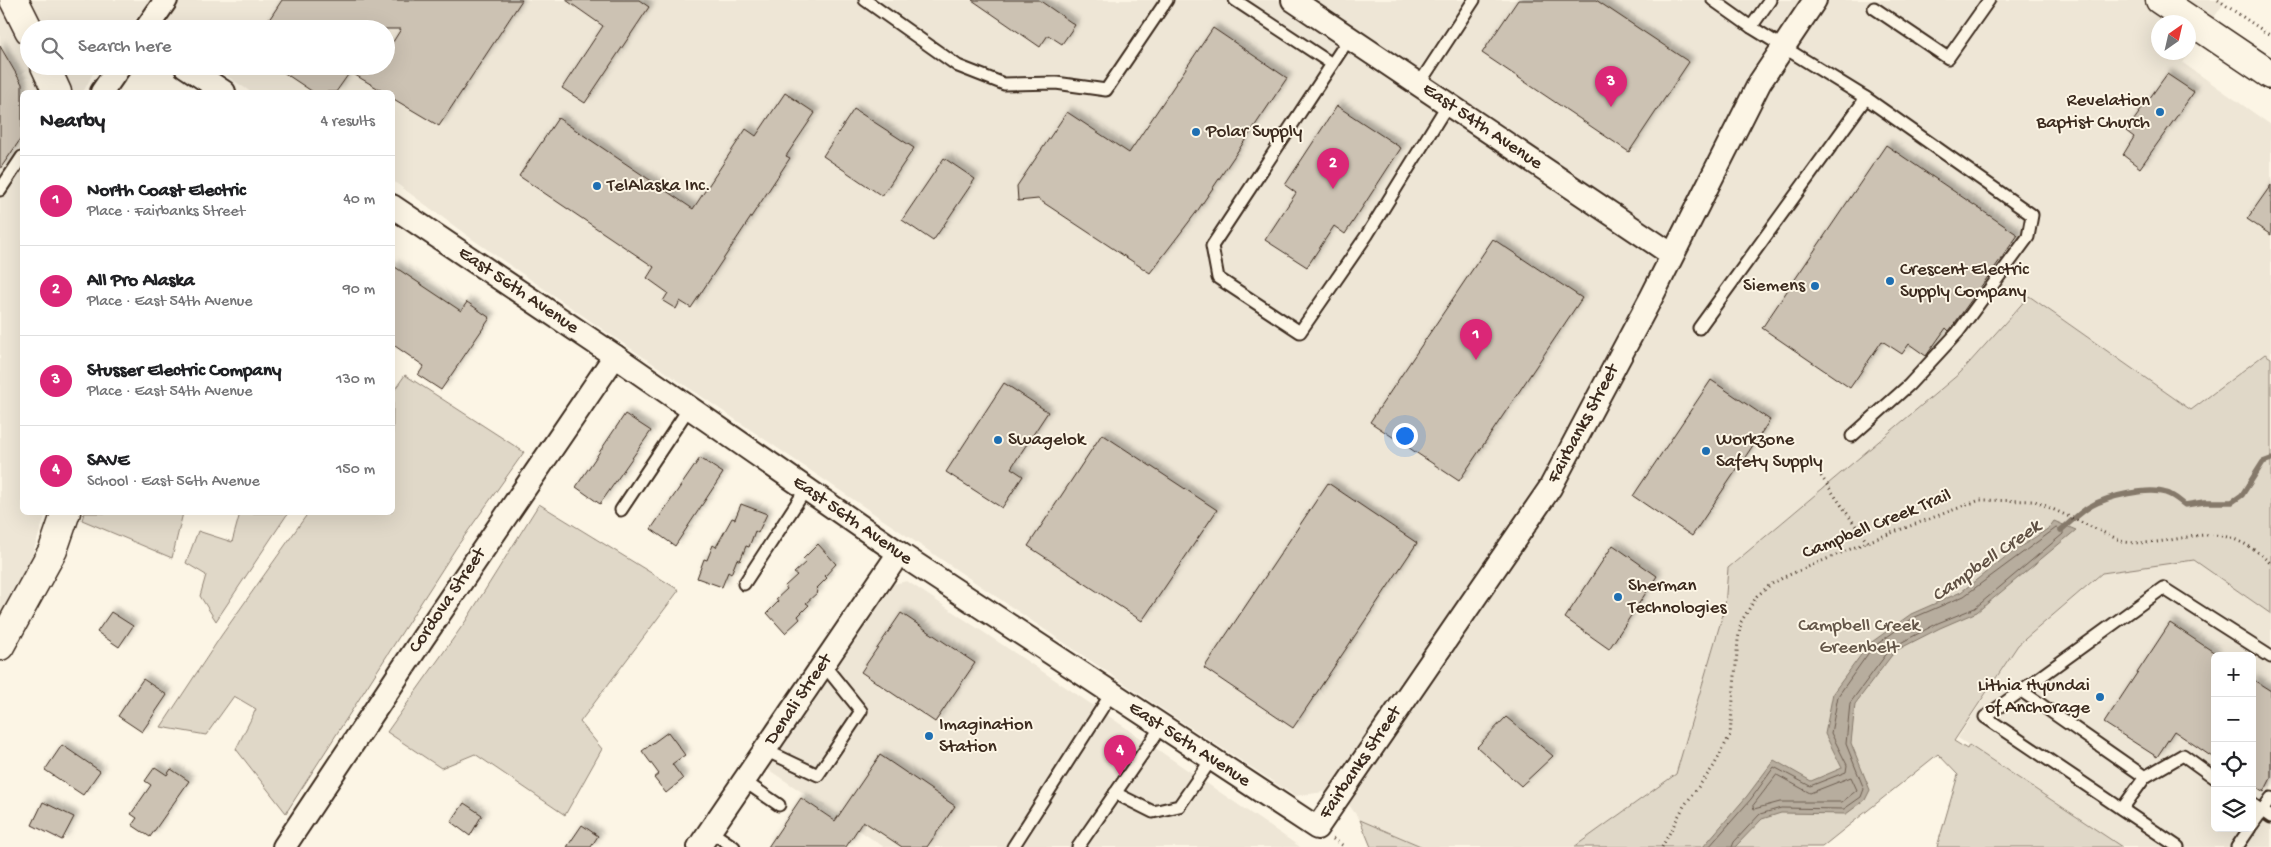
<!DOCTYPE html>
<meta charset="utf-8">
<style>
body{margin:0;font-family:"Gochi Hand",sans-serif;background:#f6f6f6;color:#202124}
.controls{position:absolute;right:15px;bottom:15px;display:grid;overflow:hidden;border-radius:8px;box-shadow:0 5px 20px #0002}
.controls button{width:45px;height:45px;display:grid;place-items:center;padding:0;border:0;border-bottom:1px solid #e0e0e0;background:#fff;color:#202124;font:25px sans-serif}
.compass{position:absolute;left:2151px;top:15px;width:45px;height:45px;border-radius:50%;background:#fff;box-shadow:0 5px 20px #0002;rotate:34deg}
.you{position:absolute;left:1404px;top:435px;width:18px;height:18px;margin:-12px;border:4px solid #fff;border-radius:50%;background:#1a73e8;box-shadow:0 0 0 8px #1a73e833}
.badge{display:grid;place-items:center;width:32px;height:32px;border-radius:50%;background:#db2777;color:#fff;font-size:16px;font-weight:700}
.pin{position:absolute;translate:-50% -41px;filter:drop-shadow(0 1px 2px #0008)}
.pin::after{content:'';position:absolute;top:26px;width:18px;height:15px;background:inherit;clip-path:polygon(0 0,100% 0,50% 100%)}
.list{margin:0;padding:0;list-style:none}
h2{display:flex;justify-content:space-between;align-items:center;height:65px;margin:0;padding:0 20px;font-size:21px}
h2 small{font-size:16px;font-weight:400;color:#757577}
.list li{display:grid;grid-template-columns:32px 1fr auto;gap:15px;align-items:center;box-sizing:border-box;height:90px;padding:0 20px;border-top:1px solid #e0e0e0}
.list b{display:block;font-size:19px;white-space:nowrap}
.list p{margin:0;font-size:16px;white-space:nowrap;color:#757577}
.list em{font-size:16px;font-style:normal;color:#757577}
.icon{flex:none;width:28px;height:28px;fill:none;stroke:currentColor;stroke-width:2;stroke-linecap:round;stroke-linejoin:round}
.map{position:relative;flex:none;width:2271px;height:847px;overflow:hidden}
.search{position:absolute;background:#fff;box-shadow:0 5px 20px #0002;left:20px;top:20px;width:375px;height:55px;display:flex;align-items:center;gap:12px;box-sizing:border-box;padding:0 18px;border-radius:28px;color:#757577;font-size:19px}
.panel{position:absolute;background:#fff;box-shadow:0 5px 20px #0002;left:20px;top:90px;width:375px;height:425px;border-radius:8px}
.map>svg:first-child{display:block}
.built{fill:#eee6d6;fill-rule:evenodd}
.green{fill:#e0d8c8;stroke:#8e8173}
.water{fill:#b7ad9e;stroke:#85796b}
.lines{fill:none;stroke-linecap:round;stroke-linejoin:round}
.shore{stroke:#6d5e51;stroke-width:1}
.stream{stroke:#85796b;stroke-width:5.5}
.building{fill:#ccc2b3;stroke:#3b2a1e;filter:url(#shadow)}
.service-casing{stroke:#3b2a1e;stroke-width:15}
.minor-casing{stroke:#3b2a1e;stroke-width:26}
.tertiary-casing{stroke:#3b2a1e;stroke-width:31}
.secondary-casing{stroke:#3b2a1e;stroke-width:31}
.path{stroke:#3b2a1e;stroke-width:3;stroke-dasharray:1 4;stroke-linecap:butt}
.service{stroke:#fcf5e5;stroke-width:11}
.minor{stroke:#fcf5e5;stroke-width:22}
.tertiary{stroke:#fcf5e5;stroke-width:28}
.secondary{stroke:#fcf5e5;stroke-width:28}
.poi-dot{fill:#1f6fb2;stroke:#fcf5e5;stroke-width:2}
.labels{text-anchor:middle;dominant-baseline:central;stroke-width:4;stroke-linejoin:round;paint-order:stroke}
.poi-label{font-size:19px;fill:#3b2a1e;stroke:#fcf5e5;text-anchor:start}
.street-label{font-size:19px;fill:#3b2a1e;stroke:#fcf5e5}
.park-label{font-size:19px;fill:#645648;stroke:#fcf5e5}
.water-label{font-size:20px;font-style:italic;fill:#605144;stroke:#fcf5e5}
</style>
<div class="map">
<svg width="2271" height="847" viewBox="0 0 2271 847">
<defs>
<filter id="shadow"><feDropShadow dx="4.5" dy="-4.5" stdDeviation="2.5" flood-color="#0004"/></filter>
</defs>
<rect width="100%" height="100%" fill="#fcf5e5"/>
<filter id="ink" filterUnits="userSpaceOnUse"><feTurbulence type="fractalNoise" baseFrequency=".02" numOctaves="2"/><feDisplacementMap in="SourceGraphic" scale="10" xChannelSelector="R" yChannelSelector="G"/><feConvolveMatrix kernelMatrix="1 2 1 2 8 2 1 2 1" color-interpolation-filters="sRGB"/></filter>
<g filter="url(#ink)">
<g class="built">
<path d="M 0,0 L 2226,0 L 2183,63 L 2271,125 L 2271,358 L 2265,354 L 2191,410 L 2029,296 L 1960,373 L 1728,568 L 1725,607 L 1676,774 L 1574,847 L 1423,847 L 1360,820 L 1338,790 L 1295,796 L 1147,699 L 605,331 L 472,239 L 393,181 L 392,92 L 251,92 L 212,66 L 386,66 L 386,29 L 154,29 L 137,18 L 126,29 L 29,29 L 29,66 L 97,66 L 83,92 L 22,92 L 22,512 L 46,513 L 31,558 L 0,615 ZM 2158,22 L 2188,22 L 2188,52 L 2158,52 Z"/>
<path d="M 2194,560 L 2271,614 L 2271,847 L 2122,847 L 1958,738 L 2018,645 L 2102,573 ZM 2215,656 L 2252,656 L 2252,828 L 2215,828 Z"/>
<polygon points="907,581 1091,704 1300,847 884,847 766,768 889,585"/>
</g>
<g class="green">
<polygon points="2029,296 2191,410 2265,354 2271,358 2271,614 2194,560 2102,573 2018,645 1954,741 1967,749 1969,745 2122,847 1937,847 1958,775 1938,754 1822,847 1574,847 1676,774 1725,607 1728,568 1960,373"/>
<polygon points="405,375 524,452 456,548 286,813 236,749 256,709 234,696 206,735 161,727 221,636 308,513 392,512 393,392"/>
<polygon points="539,504 679,590 580,722 602,749 565,815 475,754 441,768 387,732 465,622"/>
<polygon points="84,513 183,513 172,558 82,520"/>
<polygon points="240,513 288,513 216,621 200,596 206,575 186,563 198,531 232,542"/>
<polygon points="1360,820 1423,847 1371,847"/>
</g>
<polygon class="water" points="2054,521 2076,530 1977,612 1940,628 1895,651 1855,704 1851,743 1870,790 1865,800 1846,814 1781,813 1762,819 1735,847 1703,847 1747,796 1774,760 1811,781 1842,768 1825,734 1833,693 1869,644 1911,614 1961,592 2008,555 2049,528"/>
<g class="lines">
<g class="shore">
<polygon points="1777,775 1810,793 1851,777 1857,790 1842,802 1780,802 1754,809 1753,806"/>
<polyline points="1709,847 1751,799 1774,767 1810,786 1846,772 1847,765 1831,733 1838,696 1872,648 1913,618 1964,596 2056,528 2063,530 2063,534 1975,608 1938,623 1891,648 1850,703 1846,744 1864,789 1861,797 1844,809 1781,808 1760,814 1734,842 1732,847"/>
</g>
<path class="stream" d="M 2061,530 C 2071,522 2080,512 2091,506 C 2108,496 2148,487 2166,493 C 2174,495 2179,501 2185,505 L 2204,502 L 2232,502 L 2242,495 L 2263,462 L 2271,459"/>
</g>
<g class="building">
<polygon points="282,0 522,0 439,126 392,98 392,92 384,92 350,72 336,92 313,92 274,66 386,66 386,53 401,29 263,29"/>
<polygon points="566,0 639,0 649,7 585,103 562,88 603,26"/>
<polygon points="972,0 1039,0 1075,25 1062,44 1048,35 1040,47"/>
<polygon points="1518,0 1596,0 1689,62 1629,152 1482,53"/>
<polygon points="1213,28 1287,78 1198,210 1150,273 1038,199 1018,201 1017,186 1067,112 1129,153"/>
<polygon points="0,46 22,84 22,137 0,169"/>
<polygon points="2167,74 2194,92 2140,168 2123,155 2134,137 2126,131"/>
<polygon points="785,93 815,113 786,156 790,158 691,308 680,301 676,309 663,301 668,293 647,278 654,267 519,176 558,118 693,209 746,129 756,136"/>
<polygon points="1337,106 1401,148 1345,234 1334,226 1307,267 1265,240 1296,193 1285,185"/>
<polygon points="854,109 914,148 882,196 823,156"/>
<polygon points="1886,145 2018,235 1952,327 1949,331 1946,328 1926,356 1909,344 1902,354 1882,341 1850,388 1762,328"/>
<polygon points="944,158 975,179 933,241 902,220"/>
<polygon points="2271,185 2271,235 2247,219"/>
<polygon points="1493,239 1582,298 1459,481 1370,422"/>
<polygon points="392,265 461,311 467,302 490,318 441,390 418,375 424,366 392,344"/>
<polygon points="1711,380 1770,420 1692,536 1633,496"/>
<polygon points="1004,383 1048,412 1011,468 1023,476 1002,508 946,472"/>
<polygon points="625,414 651,431 600,504 576,487"/>
<polygon points="1102,434 1217,510 1142,621 1028,546"/>
<polygon points="700,458 723,473 675,546 651,529"/>
<polygon points="1328,483 1417,543 1293,728 1204,668"/>
<polygon points="741,504 767,514 758,533 755,531 749,547 746,546 740,561 737,559 731,574 728,572 722,587 697,578 704,559 707,560 713,545 716,547 732,518 735,519"/>
<polygon points="818,544 836,564 825,576 827,578 816,589 818,592 806,603 809,605 798,616 800,619 785,633 767,613 778,602 776,599 787,589 785,586 797,575 794,573 806,562 803,559"/>
<polygon points="1613,545 1657,576 1609,649 1565,618"/>
<polygon points="111,612 133,626 119,647 97,632"/>
<polygon points="901,613 975,663 935,722 861,672"/>
<polygon points="2170,623 2215,653 2215,759 2174,731 2157,757 2104,723"/>
<polygon points="143,679 167,695 142,732 118,716"/>
<polygon points="2252,679 2271,691 2271,778 2264,792 2252,784"/>
<polygon points="1506,717 1553,756 1521,786 1477,747"/>
<polygon points="668,732 685,755 672,764 683,779 666,793 654,778 659,774 642,751"/>
<polygon points="62,745 100,771 83,795 45,770"/>
<polygon points="880,755 955,806 927,847 902,847 863,821 846,847 768,847 801,798 835,821"/>
<polygon points="155,767 167,775 171,769 189,781 150,837 132,825 137,818 131,814 151,785 145,781"/>
<polygon points="43,802 74,817 62,840 32,825"/>
<polygon points="464,803 482,815 470,836 451,822"/>
<polygon points="582,825 598,836 591,847 567,847"/>
</g>
<g class="lines">
<g class="service-casing">
<g id="service">
<polyline points="865,0 958,66 1004,84 1056,83 1106,90 1167,0"/>
<polyline points="1235,0 1332,64"/>
<polyline points="1713,0 1751,27 1770,0"/>
<polyline points="1874,8 1948,58 1989,0"/>
<polyline points="1751,27 1866,98 2032,215 2028,237 1958,332 1909,385 1852,436"/>
<polyline points="1350,37 1212,246 1218,278 1300,332 1367,235 1448,104"/>
<polyline points="1419,84 1474,0"/>
<polyline points="0,190 22,157"/>
<polyline points="1699,328 1866,98"/>
<polyline points="621,510 689,408"/>
<polyline points="744,584 806,489"/>
<polyline points="2020,690 2145,777 2183,755 2215,778"/>
<polyline points="765,750 818,775 861,711 824,665"/>
<polyline points="744,781 779,805"/>
<polyline points="1115,793 1153,812 1179,806 1211,760"/>
<polyline points="2252,804 2271,817"/>
<polyline points="2122,809 2145,777"/>
<polyline points="2252,825 2271,798"/>
<polyline points="710,831 734,847"/>
<polyline points="1013,847 1111,694"/>
<polyline points="1078,847 1161,727"/>
<polyline points="2178,847 1985,717 2163,588 2271,657"/>
<polyline points="2237,847 2250,828"/>
</g>
</g>
<g class="minor-casing">
<g id="minor">
<polyline points="1293,0 1671,254"/>
<polyline points="146,29 166,0"/>
<polyline points="185,66 224,92"/>
<polyline points="102,92 120,66"/>
<polyline points="392,206 615,356 899,553 1317,828 1550,488 1651,298 1760,82 1815,0"/>
<polyline points="284,847 423,638 615,356"/>
<polyline points="699,847 899,553"/>
</g>
</g>
<g class="tertiary-casing">
<g id="tertiary">
<polyline points="14,0 29,30"/>
<polyline points="45,66 57,92"/>
<polyline points="0,646 53,550 66,512"/>
</g>
</g>
<g class="secondary-casing">
<polyline id="secondary" points="2160,0 2271,75"/>
</g>
<g class="path">
<polyline points="2218,0 2271,36"/>
<polyline points="1821,476 1867,542"/>
<polyline points="1333,839 1345,847"/>
<path d="M 1662,847 L 1684,806 L 1714,766 L 1730,735 L 1738,640 L 1741,622 L 1757,596 L 1770,585 L 1784,577 L 1867,542 L 1980,500 L 2035,501 L 2124,542 C 2186,549 2215,510 2271,564"/>
</g>
<use href="#service" class="service"/>
<use href="#minor" class="minor"/>
<use href="#tertiary" class="tertiary"/>
<use href="#secondary" class="secondary"/>
</g>
</g>
<g class="poi-dot">
<circle cx="2160" cy="112" r="5"/>
<circle cx="1196" cy="132" r="5"/>
<circle cx="597" cy="186" r="5"/>
<circle cx="1890" cy="281" r="5"/>
<circle cx="1815" cy="286" r="5"/>
<circle cx="998" cy="440" r="5"/>
<circle cx="1706" cy="451" r="5"/>
<circle cx="1618" cy="597" r="5"/>
<circle cx="2100" cy="697" r="5"/>
<circle cx="929" cy="736" r="5"/>
</g>
<g class="labels">
<g class="poi-label">
<text x="2150" y="101" text-anchor="end">Revelation<tspan x="2150" dy="22">Baptist Church</tspan></text>
<text x="1206" y="132">Polar Supply</text>
<text x="607" y="186">TelAlaska Inc.</text>
<text x="1900" y="270">Crescent Electric<tspan x="1900" dy="22">Supply Company</tspan></text>
<text x="1805" y="286" text-anchor="end">Siemens</text>
<text x="1008" y="440">Swagelok</text>
<text x="1716" y="440">Workzone<tspan x="1716" dy="22">Safety Supply</tspan></text>
<text x="1628" y="586">Sherman<tspan x="1628" dy="22">Technologies</tspan></text>
<text x="2090" y="686" text-anchor="end">Lithia Hyundai<tspan x="2090" dy="22">of Anchorage</tspan></text>
<text x="939" y="725">Imagination<tspan x="939" dy="22">Station</tspan></text>
</g>
<g class="street-label">
<text transform="translate(1482 127) rotate(34)">East 54th Avenue</text>
<text transform="translate(518 291) rotate(34)">East 56th Avenue</text>
<text transform="translate(1584 424) rotate(-62)">Fairbanks Street</text>
<text transform="translate(852 521) rotate(35)">East 56th Avenue</text>
<text transform="translate(1877 525) rotate(-22)">Campbell Creek Trail</text>
<text transform="translate(448 601) rotate(-56)">Cordova Street</text>
<text transform="translate(799 700) rotate(-56)">Denali Street</text>
<text transform="translate(1189 745) rotate(33)">East 56th Avenue</text>
<text transform="translate(1361 763) rotate(-56)">Fairbanks Street</text>
</g>
<g class="park-label">
<text x="1859" y="626">Campbell Creek<tspan x="1859" dy="22">Greenbelt</tspan></text>
</g>
<g class="water-label">
<text transform="translate(1987 562) rotate(-35)">Campbell Creek</text>
</g>
</g>
</svg>
<div class="controls">
<button>+</button>
<button>−</button>
<button><svg class="icon" aria-label="locate" viewBox="0 0 24 24"><circle cx="12" cy="12" r="6"/><path d="M12 2v4M12 18v4M2 12h4M18 12h4"/></svg></button>
<button><svg class="icon" aria-label="layers" viewBox="0 0 24 24"><path d="M12 4l9 5-9 5-9-5zM3 14l9 5 9-5"/></svg></button>
</div>
<svg class="compass" viewBox="-18 -18 36 36"><path d="M0-13l5 13h-10z" fill="#e53935"/><path d="M0 13l5-13h-10z" fill="#757577"/></svg>
<div class="you"></div>
<div class="pin badge" style="left:1476px;top:360px">1</div>
<div class="pin badge" style="left:1333px;top:189px">2</div>
<div class="pin badge" style="left:1611px;top:107px">3</div>
<div class="pin badge" style="left:1120px;top:776px">4</div>
<div class="search"><svg class="icon" aria-label="search" viewBox="0 0 24 24"><circle cx="10" cy="10" r="6"/><path d="M15 15l6 6"/></svg>Search here</div>
<section class="panel">
<h2>Nearby<small>4 results</small></h2>
<ul class="list">
<li><span class="badge">1</span><div><b>North Coast Electric</b><p>Place · Fairbanks Street</p></div><em>40 m</em></li>
<li><span class="badge">2</span><div><b>All Pro Alaska</b><p>Place · East 54th Avenue</p></div><em>90 m</em></li>
<li><span class="badge">3</span><div><b>Stusser Electric Company</b><p>Place · East 54th Avenue</p></div><em>130 m</em></li>
<li><span class="badge">4</span><div><b>SAVE</b><p>School · East 56th Avenue</p></div><em>150 m</em></li>
</ul>
</section>
</div>
